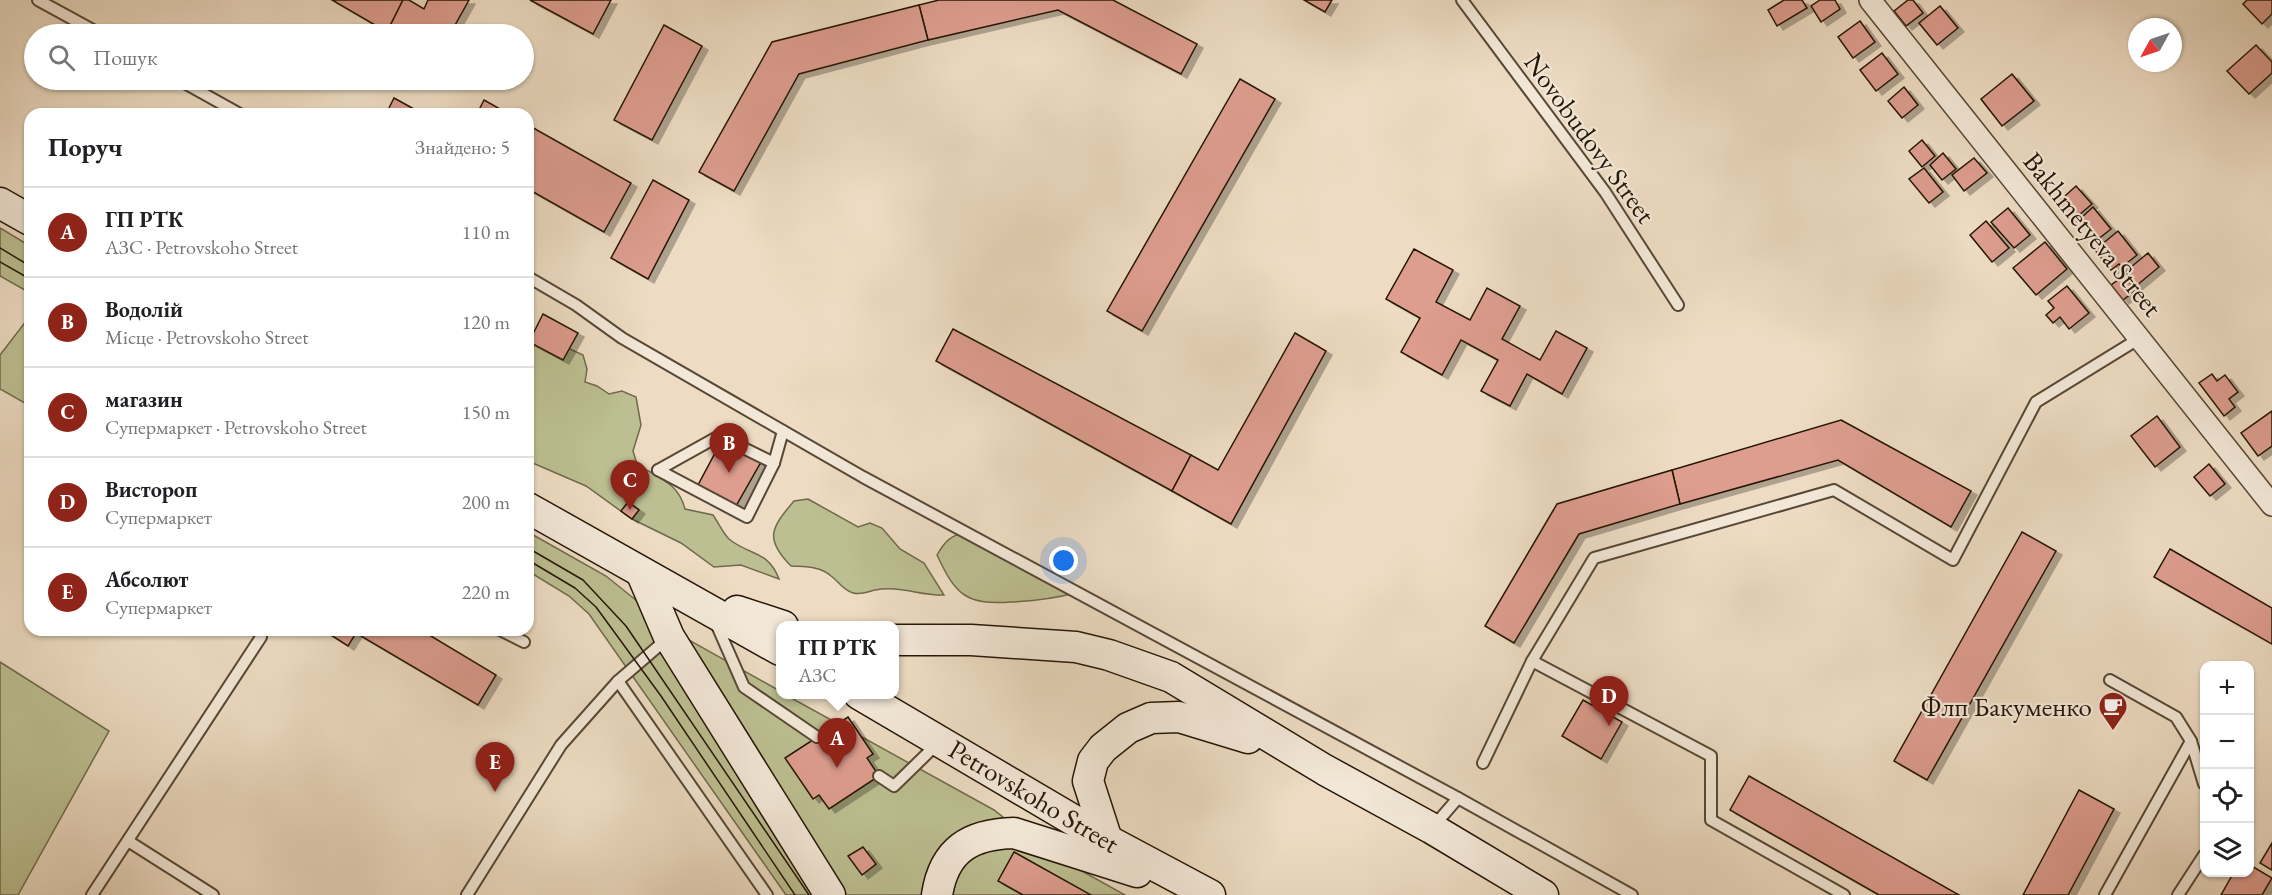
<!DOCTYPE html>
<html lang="uk">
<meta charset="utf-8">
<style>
body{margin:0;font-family:"EB Garamond",serif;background:#f6f6f6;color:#202124}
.controls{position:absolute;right:18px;bottom:18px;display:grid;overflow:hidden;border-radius:12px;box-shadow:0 2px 4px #0004}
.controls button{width:54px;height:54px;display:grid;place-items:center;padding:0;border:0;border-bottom:2px solid #e0e0e0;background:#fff;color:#202124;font:30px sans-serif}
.compass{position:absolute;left:2128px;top:18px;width:54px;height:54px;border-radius:50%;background:#fff;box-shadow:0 2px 4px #0004;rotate:230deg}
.you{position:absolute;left:1064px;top:561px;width:21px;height:21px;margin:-15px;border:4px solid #fff;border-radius:50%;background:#1a73e8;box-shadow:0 0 0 9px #1a73e833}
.badge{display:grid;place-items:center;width:39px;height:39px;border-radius:50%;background:#8f2418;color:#fff;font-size:20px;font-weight:700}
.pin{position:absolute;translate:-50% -50px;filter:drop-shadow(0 2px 3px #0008)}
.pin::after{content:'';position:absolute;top:32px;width:21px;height:18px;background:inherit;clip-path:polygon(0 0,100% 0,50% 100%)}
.popup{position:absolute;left:776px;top:621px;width:123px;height:78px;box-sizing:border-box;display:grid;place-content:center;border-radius:12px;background:#fff;filter:drop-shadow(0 2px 4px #0005);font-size:20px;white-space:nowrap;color:#757577}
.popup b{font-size:22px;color:#202124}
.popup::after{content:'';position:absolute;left:50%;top:100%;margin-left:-12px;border:12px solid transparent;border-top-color:#fff}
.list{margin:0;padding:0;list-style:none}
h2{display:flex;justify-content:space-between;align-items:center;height:78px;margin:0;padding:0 24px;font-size:26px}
h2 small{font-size:20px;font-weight:400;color:#757577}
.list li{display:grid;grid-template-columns:39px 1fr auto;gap:18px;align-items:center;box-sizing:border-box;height:90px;padding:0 24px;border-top:2px solid #e0e0e0}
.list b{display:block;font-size:22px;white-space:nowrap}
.list p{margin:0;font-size:20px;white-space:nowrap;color:#757577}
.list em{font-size:20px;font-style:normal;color:#757577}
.icon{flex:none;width:33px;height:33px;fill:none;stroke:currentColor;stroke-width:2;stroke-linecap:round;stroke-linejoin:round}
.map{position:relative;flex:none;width:2272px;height:895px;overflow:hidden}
.search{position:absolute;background:#fff;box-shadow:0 2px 4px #0004;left:24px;top:24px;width:510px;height:66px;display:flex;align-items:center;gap:15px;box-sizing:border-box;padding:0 21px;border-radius:33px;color:#757577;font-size:22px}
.panel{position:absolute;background:#fff;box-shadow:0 2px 4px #0004;left:24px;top:108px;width:510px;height:528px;border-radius:18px}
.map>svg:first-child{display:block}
.green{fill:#bcbf91;stroke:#706a4c;stroke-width:1.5}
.building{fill:#dd9d8f;stroke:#251606;stroke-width:1.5;filter:url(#shadow)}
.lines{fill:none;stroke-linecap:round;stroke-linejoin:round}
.lane-casing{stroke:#574835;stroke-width:14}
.street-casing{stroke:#574835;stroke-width:24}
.secondary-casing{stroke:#251606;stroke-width:33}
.lane{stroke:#f3e8d8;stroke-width:10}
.street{stroke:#f3e8d8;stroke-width:21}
.secondary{stroke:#f3e8d8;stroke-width:30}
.tram{stroke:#251606;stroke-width:1.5}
.labels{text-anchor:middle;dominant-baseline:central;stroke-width:4.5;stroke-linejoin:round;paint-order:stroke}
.street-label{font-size:27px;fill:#251606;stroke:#f3e8d8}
.poi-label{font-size:27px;fill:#251606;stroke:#f3e8d8;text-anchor:end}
</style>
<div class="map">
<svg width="2272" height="895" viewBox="0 0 2272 895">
<defs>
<filter id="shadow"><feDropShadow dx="6" dy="4" stdDeviation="0" flood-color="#0004"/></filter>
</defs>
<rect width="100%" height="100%" fill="#eddcc3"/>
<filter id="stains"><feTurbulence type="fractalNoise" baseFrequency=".00333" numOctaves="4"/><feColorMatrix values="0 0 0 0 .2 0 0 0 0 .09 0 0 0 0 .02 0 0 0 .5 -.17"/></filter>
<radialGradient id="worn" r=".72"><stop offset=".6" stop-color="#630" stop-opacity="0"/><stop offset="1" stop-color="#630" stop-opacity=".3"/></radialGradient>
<g class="green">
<polygon points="0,228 30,246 30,293 0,276"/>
<polygon points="30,316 30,406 0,389 0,355"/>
<path d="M 528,335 L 532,339 L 559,344 L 583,355 L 587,369 L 585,382 L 597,386 L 609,394 L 622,391 L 636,397 L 641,425 L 633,451 L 637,464 C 658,478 678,482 685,509 L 713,515 C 718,522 723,533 729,539 C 750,556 768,550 779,579 L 741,565 L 714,567 L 681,543 L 632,519 L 586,486 L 528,461 Z"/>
<path d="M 808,499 L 858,527 L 870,523 L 882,528 L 900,549 L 924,563 L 944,595 C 921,596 899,585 875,590 C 867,592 862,595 853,593 C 844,591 838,581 831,576 C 820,566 806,567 791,566 C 764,539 771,528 794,501 Z"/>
<polygon points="528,532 606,576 678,634 780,691 780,694 786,695 994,810 1046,851 1125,895 786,895 589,614 569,596 528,571"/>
<path d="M 967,532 L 1075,593 C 1053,599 1033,601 1011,602 C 967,605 956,596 937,555 C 945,541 951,535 967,532 Z"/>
<polygon points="0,662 109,731 18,895 0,895"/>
</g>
<g class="building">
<polygon points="332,0 403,0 387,32"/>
<polygon points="403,0 409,0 424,9 428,0 469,0 450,34 391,34 387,32"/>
<polygon points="530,0 611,0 593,34"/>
<polygon points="939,0 1113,0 1197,44 1181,74 1058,10 928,40 919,5"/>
<polygon points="1304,0 1332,0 1325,12"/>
<polygon points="1784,0 1802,0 1807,8 1777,26 1768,10"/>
<polygon points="1820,0 1835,0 1840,9 1821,22 1811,6"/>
<polygon points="1908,0 1913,0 1923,13 1906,26 1894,11"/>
<polygon points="2247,0 2272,0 2272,14 2262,24 2243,4"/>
<polygon points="919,5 928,40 799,74 734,191 699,172 772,42"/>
<polygon points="1940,6 1958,28 1937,45 1919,23"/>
<polygon points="1860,21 1875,42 1853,58 1838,37"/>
<polygon points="664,25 702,46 652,140 614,120"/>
<polygon points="2256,45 2272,62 2272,73 2249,94 2227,71"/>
<polygon points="1882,53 1898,74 1876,91 1860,70"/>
<polygon points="2012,74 2034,101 2002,126 1981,99"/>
<polygon points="1240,79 1275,99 1142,331 1107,311"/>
<polygon points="1904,87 1918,105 1902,118 1888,101"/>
<polygon points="394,98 423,114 386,114"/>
<polygon points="484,100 509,114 477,114"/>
<polygon points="528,125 631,183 604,232 528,189"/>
<polygon points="1922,140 1935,156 1922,167 1909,151"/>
<polygon points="1943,153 1956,169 1942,180 1930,165"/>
<polygon points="1974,158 1987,173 1964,191 1952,175"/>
<polygon points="1924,168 1943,192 1929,203 1909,179"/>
<polygon points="653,180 689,200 648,279 611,258"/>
<polygon points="2076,186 2092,204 2072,221 2056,204"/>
<polygon points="2093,207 2111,229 2097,240 2080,219"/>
<polygon points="2008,208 2030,235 2014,248 1991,222"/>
<polygon points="1986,221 2009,248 1992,262 1970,235"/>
<polygon points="2118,231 2137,255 2122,267 2119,264 2111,270 2095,250"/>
<polygon points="2045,242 2067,269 2036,295 2013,268"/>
<polygon points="1414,249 1453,270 1436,302 1470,320 1487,288 1520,306 1502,339 1540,360 1556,331 1587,348 1562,394 1527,374 1510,406 1481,391 1498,360 1461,340 1442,375 1401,352 1420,318 1386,299"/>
<polygon points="2148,253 2159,267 2136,286 2125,272"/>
<polygon points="2124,276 2136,290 2123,300 2111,285"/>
<polygon points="2067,286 2089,313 2069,329 2060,317 2053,323 2046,315 2054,308 2048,301"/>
<polygon points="543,314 578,333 563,360 529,342"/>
<polygon points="953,329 1191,455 1172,491 936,361"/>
<polygon points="1295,333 1326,351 1231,524 1172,491 1191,455 1218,470"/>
<polygon points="2212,374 2217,381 2225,375 2238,392 2229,399 2235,407 2224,416 2199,383"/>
<polygon points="2272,411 2272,446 2258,456 2241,433"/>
<polygon points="2157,416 2180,447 2155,467 2131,436"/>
<polygon points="1841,420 1971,491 1951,527 1838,460 1680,504 1672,470"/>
<polygon points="722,440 761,462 736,506 698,485"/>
<polygon points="2209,464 2225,484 2210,496 2194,477"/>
<polygon points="1672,470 1680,504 1579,534 1514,643 1485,626 1557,504"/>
<polygon points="628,502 639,510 632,519 621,511"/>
<polygon points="2022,532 2056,551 1927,780 1894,761"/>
<polygon points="2170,549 2272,608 2272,644 2154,577"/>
<polygon points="323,630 421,630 496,675 478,705 356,633 348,646"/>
<polygon points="1583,700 1622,722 1601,759 1562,736"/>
<polygon points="848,717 873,754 867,758 879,776 829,809 819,795 813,799 785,758"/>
<polygon points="1749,776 1959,895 1879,895 1730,810"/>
<polygon points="2079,790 2114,809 2068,895 2023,895"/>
<polygon points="2272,843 2272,870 2260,863"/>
<polygon points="863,847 876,864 862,875 848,856"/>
<polygon points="1014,852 1091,895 1023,895 998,881"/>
<polygon points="2250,865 2272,878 2262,895 2221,895 2234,872 2250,872"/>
</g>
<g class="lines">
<g class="lane-casing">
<g id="lane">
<polyline points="38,0 100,34"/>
<polyline points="1462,0 1605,192 1678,305"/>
<polyline points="179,80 240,114"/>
<polyline points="528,277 576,305 622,338 863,477 1458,798 1632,895"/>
<polyline points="658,470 747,517 774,463 783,431"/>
<polyline points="658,470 719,436 774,463"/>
<polyline points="715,621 744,687 817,737"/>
<polyline points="500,630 524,642"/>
<polyline points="668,638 618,681 767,895"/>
<polyline points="1532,661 1711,756 1711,820 1844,895"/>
<polyline points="2110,680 2176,717 2191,741 2204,784"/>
<polyline points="1483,763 1532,661 1594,558 1834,490 1953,560 2036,402 2140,338"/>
<polyline points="879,776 894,786 937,744"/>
<polyline points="1433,827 1458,798"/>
<polyline points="128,841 213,895"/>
<polyline points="92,895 261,637 259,630"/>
<polyline points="467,895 561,745 618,681"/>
<polyline points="2105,895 2191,741"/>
<polyline points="2178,895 2204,855"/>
</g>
</g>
<g class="street-casing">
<polyline id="street" points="1870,0 2272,505"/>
</g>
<g class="secondary-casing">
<g id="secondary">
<polyline points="0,203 30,220"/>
<polyline points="528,508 780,650"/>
<polyline points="642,574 669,637 830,895"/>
<polyline points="737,611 783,626"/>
<polyline points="894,640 971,640 1076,647 1109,655 1171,677 1325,770 1431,828 1543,895"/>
<polyline points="859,694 1107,840 1210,895"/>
<polyline points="1107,840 1088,781 1093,761 1103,748 1128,728 1151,718 1179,717 1248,738"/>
<path d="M 937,895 C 944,850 970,834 1014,833 L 1137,872"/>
</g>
</g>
<use href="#lane" class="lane"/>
<use href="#street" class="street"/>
<use href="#secondary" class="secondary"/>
<g class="tram">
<polyline points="0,248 30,266"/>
<polyline points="0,262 30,279"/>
<polyline points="528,548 583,580 626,626 809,895"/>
<polyline points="528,560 575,588 596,607 661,696 795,895"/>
</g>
</g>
<defs>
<g id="cafe-pin" transform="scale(1.5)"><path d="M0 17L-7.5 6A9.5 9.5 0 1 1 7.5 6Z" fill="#8f2418" stroke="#f3e8d8"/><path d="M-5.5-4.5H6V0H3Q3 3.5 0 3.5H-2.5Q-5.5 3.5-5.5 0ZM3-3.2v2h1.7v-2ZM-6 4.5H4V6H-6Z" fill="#fff"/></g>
</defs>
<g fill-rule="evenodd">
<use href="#cafe-pin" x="2113" y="706"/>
</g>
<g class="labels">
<g class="street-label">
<text transform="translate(1590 138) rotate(54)">Novobudovy Street</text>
<text transform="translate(2093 234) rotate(51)">Bakhmetyeva Street</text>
<text transform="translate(1034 796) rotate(31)">Petrovskoho Street</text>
</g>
<g class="poi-label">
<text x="2092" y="706">Флп Бакуменко</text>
</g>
</g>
<rect width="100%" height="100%" filter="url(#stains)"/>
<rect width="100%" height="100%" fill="url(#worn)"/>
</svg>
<div class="controls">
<button>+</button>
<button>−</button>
<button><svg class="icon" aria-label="locate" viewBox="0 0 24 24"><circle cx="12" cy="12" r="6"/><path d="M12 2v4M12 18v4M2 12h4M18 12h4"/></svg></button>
<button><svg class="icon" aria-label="layers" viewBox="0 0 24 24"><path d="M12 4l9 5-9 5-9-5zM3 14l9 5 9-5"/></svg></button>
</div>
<svg class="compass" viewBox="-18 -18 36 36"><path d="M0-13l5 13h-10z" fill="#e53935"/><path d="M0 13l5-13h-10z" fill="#757577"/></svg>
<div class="you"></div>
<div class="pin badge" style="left:837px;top:768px">A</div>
<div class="popup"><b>ГП РТК</b>АЗС</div>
<div class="pin badge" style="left:729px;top:473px">B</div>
<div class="pin badge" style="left:630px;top:510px">C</div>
<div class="pin badge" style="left:1609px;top:726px">D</div>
<div class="pin badge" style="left:495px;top:792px">E</div>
<div class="search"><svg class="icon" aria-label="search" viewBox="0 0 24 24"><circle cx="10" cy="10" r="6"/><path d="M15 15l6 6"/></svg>Пошук</div>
<section class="panel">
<h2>Поруч<small>Знайдено: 5</small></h2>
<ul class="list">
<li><span class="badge">A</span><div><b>ГП РТК</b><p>АЗС · Petrovskoho Street</p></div><em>110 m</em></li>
<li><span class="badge">B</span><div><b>Водолій</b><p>Місце · Petrovskoho Street</p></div><em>120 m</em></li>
<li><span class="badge">C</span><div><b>магазин</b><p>Супермаркет · Petrovskoho Street</p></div><em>150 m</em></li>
<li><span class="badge">D</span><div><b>Вистороп</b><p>Супермаркет</p></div><em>200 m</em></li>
<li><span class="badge">E</span><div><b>Абсолют</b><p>Супермаркет</p></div><em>220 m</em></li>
</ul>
</section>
</div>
